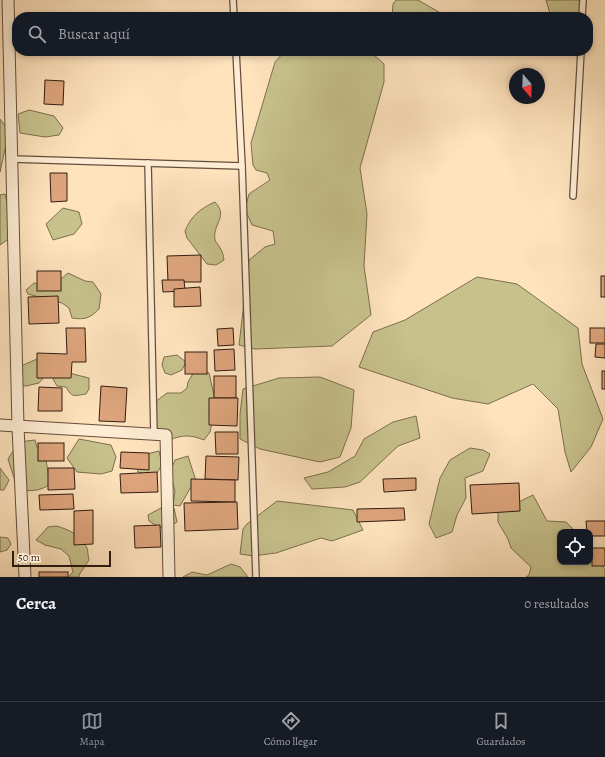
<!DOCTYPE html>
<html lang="es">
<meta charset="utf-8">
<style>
body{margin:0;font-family:Alegreya,serif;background:#20242c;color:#f1f3f6}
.controls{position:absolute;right:12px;bottom:12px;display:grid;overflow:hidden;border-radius:8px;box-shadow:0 2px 6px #0003}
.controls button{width:36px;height:36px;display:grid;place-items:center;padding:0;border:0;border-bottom:1px solid #363941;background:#171b24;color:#f1f3f6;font:20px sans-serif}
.compass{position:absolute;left:509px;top:68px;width:36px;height:36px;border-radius:50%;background:#171b24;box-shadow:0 2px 6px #0003;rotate:161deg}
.scale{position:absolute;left:12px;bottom:10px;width:99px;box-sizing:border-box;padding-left:4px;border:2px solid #321d11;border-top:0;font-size:11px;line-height:14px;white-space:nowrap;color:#321d11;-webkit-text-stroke:3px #feedd4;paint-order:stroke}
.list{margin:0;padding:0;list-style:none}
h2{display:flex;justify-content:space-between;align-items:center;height:52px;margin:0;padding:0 16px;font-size:17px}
h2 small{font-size:13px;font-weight:400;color:#9ea1a6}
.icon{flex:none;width:22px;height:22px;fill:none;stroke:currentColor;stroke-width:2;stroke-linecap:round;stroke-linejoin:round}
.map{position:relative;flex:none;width:605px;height:577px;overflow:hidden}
.search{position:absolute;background:#171b24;box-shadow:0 2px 6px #0003;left:12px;right:12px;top:12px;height:44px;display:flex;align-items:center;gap:10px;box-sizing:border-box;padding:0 14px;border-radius:16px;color:#9ea1a6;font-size:15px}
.sheet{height:124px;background:#171b24}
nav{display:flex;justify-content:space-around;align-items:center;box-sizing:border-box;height:56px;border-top:1px solid #363941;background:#171b24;font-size:11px;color:#9ea1a6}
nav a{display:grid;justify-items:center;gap:2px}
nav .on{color:#8c9099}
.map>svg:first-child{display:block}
.green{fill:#c7c18c;stroke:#7c6f4e}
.building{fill:#dea57d;stroke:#321d11}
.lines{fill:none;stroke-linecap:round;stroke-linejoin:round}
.lane-casing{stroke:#654e3c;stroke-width:8}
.street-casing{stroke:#654e3c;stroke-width:13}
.lane{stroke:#feedd4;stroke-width:5.5}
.street{stroke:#feedd4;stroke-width:11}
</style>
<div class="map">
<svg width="605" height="577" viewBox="0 0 605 577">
<rect width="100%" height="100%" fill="#fee3bd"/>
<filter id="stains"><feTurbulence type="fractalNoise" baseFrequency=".005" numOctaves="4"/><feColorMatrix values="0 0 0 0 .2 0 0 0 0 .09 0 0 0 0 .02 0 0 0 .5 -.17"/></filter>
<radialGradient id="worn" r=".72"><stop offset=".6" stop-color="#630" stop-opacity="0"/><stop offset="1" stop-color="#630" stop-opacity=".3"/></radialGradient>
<g class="green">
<polygon points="396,0 418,0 444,15 443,17 392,17 393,4"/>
<polygon points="546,0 584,0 578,17 551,17"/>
<polygon points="285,51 333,51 342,54 374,55 384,64 384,82 360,168 367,214 364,266 371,315 332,346 255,349 239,345 249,260 265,247 275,244 273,231 252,225 245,209 249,194 270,180 267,173 256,170 253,165 251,143 275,62"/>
<polygon points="29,110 54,116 63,128 59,135 45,137 20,133 18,114"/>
<polygon points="0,119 9,131 0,172"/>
<polygon points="5,194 11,219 17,233 0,245 0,195"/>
<path d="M 215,202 C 229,217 212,224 215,240 C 216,243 219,245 220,248 C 223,252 223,255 224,260 L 216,265 L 207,264 L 187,238 L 185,231 C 191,216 201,208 215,202 Z"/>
<polygon points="63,208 79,212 82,224 74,234 53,240 46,224"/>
<path d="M 68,273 L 85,281 L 93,282 L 101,294 L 99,309 C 90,318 85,320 72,318 L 69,308 L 62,303 L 28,294 L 26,290 L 34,283 C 51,287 55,284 68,273 Z"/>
<polygon points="477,277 517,284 578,328 582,364 603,419 591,447 571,472 565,452 558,409 533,384 488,404 452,398 359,367 373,332 405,320"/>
<polygon points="177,355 186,362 182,370 171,375 165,373 162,365 164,357"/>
<polygon points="37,359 44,359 46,375 39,383 26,386 19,385 21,366"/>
<path d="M 63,370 L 73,374 L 89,378 L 89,389 L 86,394 C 74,396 72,398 66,387 L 57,386 L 53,379 L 55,373 Z"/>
<path d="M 195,370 L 204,370 L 209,373 L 215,399 L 214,412 L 210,432 L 204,440 C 187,433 180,436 163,442 C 156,431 155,418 151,405 L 167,393 L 181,393 L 187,388 L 188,382 Z"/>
<polygon points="320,377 354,390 351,428 340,457 320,462 260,449 240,439 240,414 243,389 279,378"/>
<polygon points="416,416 420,438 398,446 360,482 345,487 312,489 304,478 328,472 355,456 364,439 393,422"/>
<polygon points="79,439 111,445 116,457 112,471 101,474 77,472 67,458"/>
<path d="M 35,440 L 37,447 L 46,460 L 50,484 C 40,492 30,491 18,490 L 8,459 L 19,442 Z"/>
<polygon points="470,448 483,450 490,454 483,471 465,478 466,498 457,515 452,532 436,538 429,524 440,478 450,460"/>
<polygon points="159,451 162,464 155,477 138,472 137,466 143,455"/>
<polygon points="188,456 197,484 191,487 180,506 173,505 175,491 170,472 175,460"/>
<polygon points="0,468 9,480 4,490 0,490"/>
<polygon points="533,495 547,521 566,522 576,532 560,532 560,562 590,562 590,553 605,569 605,577 526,577 529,575 531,567 511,548 508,539 498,522 498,512"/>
<polygon points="277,501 353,510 363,530 332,541 321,538 276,553 253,556 240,554 243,529 247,524"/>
<polygon points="161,508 174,508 177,522 167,529 158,527 149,521 148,515"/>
<path d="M 56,526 C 68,529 81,535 87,548 C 88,551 88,557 89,560 L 79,575 L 79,577 L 68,577 L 73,572 L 69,556 L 61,549 L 45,545 L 36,540 L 48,527 Z"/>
<polygon points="0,537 8,538 11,544 7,550 0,552"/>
<polygon points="231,564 240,567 248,577 183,577 192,572 207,575"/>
</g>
<g class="building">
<polygon points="45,80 64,81 63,105 44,104"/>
<polygon points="50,173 67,173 67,201 51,202"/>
<polygon points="201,255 201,282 168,282 167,256"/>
<rect x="37" y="271" width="24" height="20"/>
<rect x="601" y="276" width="4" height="21"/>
<polygon points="162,280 184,280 185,291 163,292"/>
<polygon points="200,287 201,306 174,307 174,289"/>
<polygon points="58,296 59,323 29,324 28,297"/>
<polygon points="66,328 85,328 86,362 72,362 71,378 37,378 37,353 67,354"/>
<polygon points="233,328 234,345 218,346 217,329"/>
<rect x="590" y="328" width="15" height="15"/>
<polygon points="596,344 605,344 605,358 595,357"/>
<polygon points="234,349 235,370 215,371 214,350"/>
<rect x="185" y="352" width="22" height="22"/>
<rect x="602" y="371" width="3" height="18"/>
<rect x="214" y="376" width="22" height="22"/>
<polygon points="101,386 127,388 125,422 99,421"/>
<polygon points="39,387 62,388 62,411 38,411"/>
<polygon points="209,398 238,398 237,426 209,425"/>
<polygon points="215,432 238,432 238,454 216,454"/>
<rect x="38" y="443" width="26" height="18"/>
<polygon points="121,452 149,453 149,470 120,468"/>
<polygon points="206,456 239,457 238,480 205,479"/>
<polygon points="48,468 74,468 75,489 48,490"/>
<polygon points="157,472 158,492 121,493 120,474"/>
<polygon points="416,478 416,490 384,492 383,479"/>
<polygon points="191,479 235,480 235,502 191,501"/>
<polygon points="519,483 520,511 472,514 470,485"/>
<polygon points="73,494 74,509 40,510 39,495"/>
<polygon points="237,502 238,529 185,531 184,503"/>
<polygon points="404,508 405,520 357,522 357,509"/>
<polygon points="93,510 93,544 74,545 74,511"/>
<polygon points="586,521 605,521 605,536 590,536 590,532 587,532"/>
<polygon points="160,525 161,547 135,548 134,526"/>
<rect x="592" y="548" width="13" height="18"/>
<rect x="39" y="572" width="29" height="5"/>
</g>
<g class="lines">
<g class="lane-casing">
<g id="lane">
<polyline points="233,0 234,17"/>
<polyline points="582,17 583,0"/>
<polyline points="236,51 242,166 256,577"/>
<polyline points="12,159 242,166"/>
<polyline points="148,163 154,435"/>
<polyline points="573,196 581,51"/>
</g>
</g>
<g class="street-casing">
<g id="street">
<polyline points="8,0 18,427 25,577"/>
<polyline points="0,425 166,435 169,577"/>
</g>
</g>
<use href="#lane" class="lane"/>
<use href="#street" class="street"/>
</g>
<rect width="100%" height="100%" filter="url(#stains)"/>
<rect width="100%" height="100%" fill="url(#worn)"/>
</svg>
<div class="controls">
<button><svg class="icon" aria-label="locate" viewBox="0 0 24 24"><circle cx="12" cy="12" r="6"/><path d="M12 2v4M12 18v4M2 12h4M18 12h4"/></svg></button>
</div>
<svg class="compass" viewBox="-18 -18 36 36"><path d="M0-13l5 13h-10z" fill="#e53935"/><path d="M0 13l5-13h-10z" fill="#9ea1a6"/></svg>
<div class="scale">50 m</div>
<div class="search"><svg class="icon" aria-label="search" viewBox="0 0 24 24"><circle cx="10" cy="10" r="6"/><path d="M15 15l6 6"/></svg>Buscar aquí</div>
</div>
<section class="sheet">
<h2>Cerca<small>0 resultados</small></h2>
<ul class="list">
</ul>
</section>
<nav>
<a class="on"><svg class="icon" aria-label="map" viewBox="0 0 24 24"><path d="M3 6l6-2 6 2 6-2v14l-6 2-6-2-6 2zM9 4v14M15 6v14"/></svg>Mapa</a>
<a><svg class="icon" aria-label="directions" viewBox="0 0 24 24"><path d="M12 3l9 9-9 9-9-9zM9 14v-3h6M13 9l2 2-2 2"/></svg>Cómo llegar</a>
<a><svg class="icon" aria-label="saved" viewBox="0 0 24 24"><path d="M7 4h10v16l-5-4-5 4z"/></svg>Guardados</a>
</nav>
